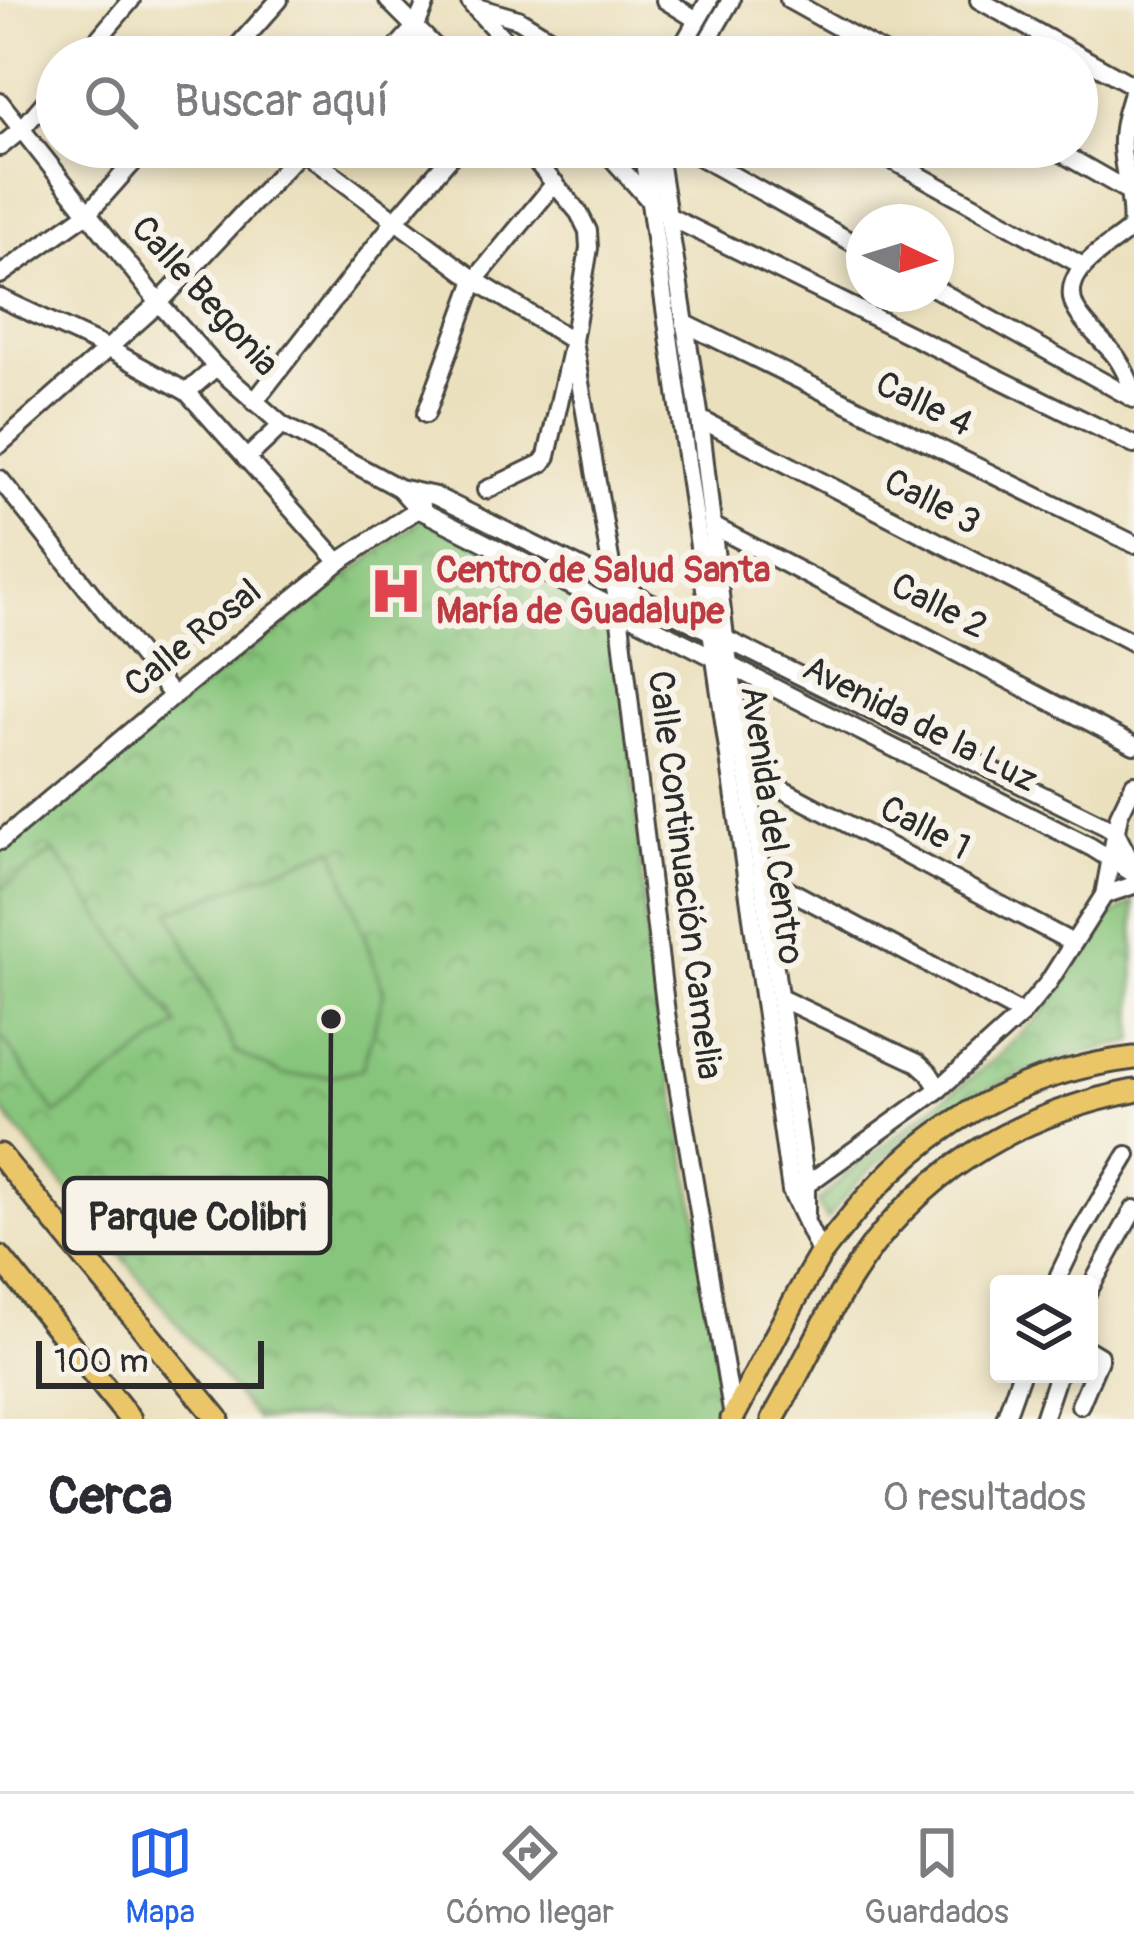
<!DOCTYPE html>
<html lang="es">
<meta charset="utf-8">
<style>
body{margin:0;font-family:Pangolin,sans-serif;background:#f7f7f7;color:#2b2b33}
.controls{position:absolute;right:36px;bottom:36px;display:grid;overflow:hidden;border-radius:12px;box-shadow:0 6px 18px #0003}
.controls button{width:108px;height:108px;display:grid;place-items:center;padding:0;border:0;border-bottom:3px solid #e1e1e2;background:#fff;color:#2b2b33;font:60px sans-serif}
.compass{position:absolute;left:846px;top:204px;width:108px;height:108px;border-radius:50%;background:#fff;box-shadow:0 6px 18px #0003;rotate:94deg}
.scale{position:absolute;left:36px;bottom:30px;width:228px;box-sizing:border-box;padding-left:12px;border:6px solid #2b2b2b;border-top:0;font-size:33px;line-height:42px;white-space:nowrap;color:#2b2b2b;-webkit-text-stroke:9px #f7f3e8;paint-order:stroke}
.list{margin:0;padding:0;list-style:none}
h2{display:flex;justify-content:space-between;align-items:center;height:156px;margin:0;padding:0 48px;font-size:51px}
h2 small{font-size:39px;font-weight:400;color:#7c7c81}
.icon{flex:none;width:66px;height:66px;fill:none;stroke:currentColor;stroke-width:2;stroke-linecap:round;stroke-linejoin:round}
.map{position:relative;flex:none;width:1134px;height:1419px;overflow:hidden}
.search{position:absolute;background:#fff;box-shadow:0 6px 18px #0003;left:36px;right:36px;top:36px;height:132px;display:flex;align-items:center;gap:30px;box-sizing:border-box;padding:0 42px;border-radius:66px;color:#7c7c81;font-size:45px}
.sheet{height:372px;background:#fff}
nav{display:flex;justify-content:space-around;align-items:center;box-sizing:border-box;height:168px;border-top:3px solid #e1e1e2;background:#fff;font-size:33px;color:#7c7c81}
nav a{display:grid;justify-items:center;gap:6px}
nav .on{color:#2563eb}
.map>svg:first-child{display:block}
.park{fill:url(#park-crowns);stroke:#597853;stroke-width:3}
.pitch{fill:#87c57b;stroke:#597853;stroke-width:3}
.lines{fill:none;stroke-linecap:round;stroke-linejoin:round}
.minor-casing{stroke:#484641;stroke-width:22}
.major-casing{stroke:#484641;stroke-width:27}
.minor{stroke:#fff;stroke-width:16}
.major{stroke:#ebc669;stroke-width:21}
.labels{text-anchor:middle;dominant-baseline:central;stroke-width:12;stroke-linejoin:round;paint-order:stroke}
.street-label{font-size:36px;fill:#2b2b2b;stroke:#f7f3e8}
.health-label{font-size:36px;font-weight:bold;fill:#be3a42;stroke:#f7f3e8;text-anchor:start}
.leader{fill:none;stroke:#2b2b2b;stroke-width:4.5}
.callout-dot{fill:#2b2b2b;stroke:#f7f3e8;stroke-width:4.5}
.callout{fill:#f7f3e8;stroke:#2b2b2b;stroke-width:4.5}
.callout-label{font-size:39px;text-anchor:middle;font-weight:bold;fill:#2b2b2b}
</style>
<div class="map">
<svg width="1134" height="1419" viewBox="0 0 1134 1419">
<defs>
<pattern id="park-crowns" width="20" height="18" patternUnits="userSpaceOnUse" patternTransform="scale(3)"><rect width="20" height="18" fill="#87c57b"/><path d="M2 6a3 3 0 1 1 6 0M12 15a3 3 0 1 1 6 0" fill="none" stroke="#6fa065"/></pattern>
</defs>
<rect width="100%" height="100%" fill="#f7f3e8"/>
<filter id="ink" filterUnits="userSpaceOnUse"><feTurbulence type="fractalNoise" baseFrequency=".00833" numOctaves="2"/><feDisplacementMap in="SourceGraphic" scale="24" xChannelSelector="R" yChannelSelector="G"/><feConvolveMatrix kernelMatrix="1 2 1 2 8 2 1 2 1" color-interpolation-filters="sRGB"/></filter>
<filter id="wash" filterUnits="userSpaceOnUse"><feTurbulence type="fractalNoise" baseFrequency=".004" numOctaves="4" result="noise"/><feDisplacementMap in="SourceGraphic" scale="48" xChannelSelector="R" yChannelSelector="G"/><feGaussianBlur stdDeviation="2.7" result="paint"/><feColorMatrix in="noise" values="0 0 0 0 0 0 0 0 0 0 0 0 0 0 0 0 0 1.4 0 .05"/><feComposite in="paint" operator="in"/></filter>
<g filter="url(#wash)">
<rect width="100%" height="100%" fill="#ebe0bd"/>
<g class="park">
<polygon points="430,512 621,622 646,931 731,1410 720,1419 256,1419 0,1108 0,844"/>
<path d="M 1134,902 L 1134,1042 C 1033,1058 939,1107 863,1176 C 850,1189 839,1205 827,1219 L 817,1203 L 847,1174 L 995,1059 L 1045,1011 L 1109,917 Z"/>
</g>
<g class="pitch">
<polygon points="334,848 384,993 362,1069 330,1076 284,1075 236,1052 170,912"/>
<polygon points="54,851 178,1025 56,1114 0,1034 0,890"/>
</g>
</g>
<g filter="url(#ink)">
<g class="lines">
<g class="minor-casing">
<g id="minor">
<polyline points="388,0 445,57"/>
<polyline points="469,0 473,6 518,19 580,57"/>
<polyline points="665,0 697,20"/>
<polyline points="789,0 891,57"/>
<polyline points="979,0 1134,86"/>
<polyline points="476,9 520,57"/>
<polyline points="83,57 131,0"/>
<polyline points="228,57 279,0"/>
<polyline points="388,57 416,26 427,0"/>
<polyline points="676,57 709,0"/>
<polyline points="698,57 731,0"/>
<path d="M 1134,87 C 1128,106 1121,126 1122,147 C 1123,174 1134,201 1131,228 C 1115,243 1093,253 1080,271 C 1053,306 1099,333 1117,358 C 1124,368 1129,380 1134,392"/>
<polyline points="0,102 159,303 216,367 282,425 399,488 435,496 1105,826 1116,833 1134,868"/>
<polyline points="0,147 21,130 57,88"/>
<polyline points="297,147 475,280 573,341 619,612 666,1013 733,1417"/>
<polyline points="602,147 650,201 668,216 1134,445"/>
<polyline points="642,147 791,1191 821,1254"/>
<polyline points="657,147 700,419 725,638 747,771 806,1185 806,1216"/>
<polyline points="682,147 864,249"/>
<polyline points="868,147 1083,266"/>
<polyline points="1051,147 1128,191"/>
<polyline points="0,275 89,212 147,147"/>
<polyline points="936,289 1134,399"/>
<polyline points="0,298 109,349 187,392 339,562"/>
<polyline points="684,323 1134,544"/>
<polyline points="187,392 216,367"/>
<polyline points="254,402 395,221 459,147"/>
<polyline points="426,414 475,280 555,183"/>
<polyline points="700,419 1134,643"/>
<polyline points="0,444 159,303 305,147"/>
<polyline points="246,459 282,425"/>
<polyline points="0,479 173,696"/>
<polyline points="400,489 418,509 1091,847 1134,874"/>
<polyline points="486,490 542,463 547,456 573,341 589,248 588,231 579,213 524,147"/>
<polyline points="713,526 1134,745"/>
<polyline points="747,771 1073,943"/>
<polyline points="0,841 173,696 339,562 422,506"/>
<polyline points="761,875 1022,1014"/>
<polyline points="1104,895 1134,885"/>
<polyline points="780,998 918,1063 929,1073 939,1089"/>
<polyline points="798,1188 806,1185 939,1089 1022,1014 1048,983 1104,895 1119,815 1134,784"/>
<polyline points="1061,1284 1059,1275 1076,1240 1127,1155"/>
<polyline points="1089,1290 1134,1209"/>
<polyline points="1080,1405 1099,1360 1099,1356 1089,1350"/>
<polyline points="1005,1419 1021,1374"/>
<polyline points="1043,1419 1058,1374"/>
</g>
</g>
<g class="major-casing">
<g id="major">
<polyline points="0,1155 218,1419"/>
<polyline points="0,1257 130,1419"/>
<path d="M 732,1419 C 761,1365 788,1309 819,1257 C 829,1242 842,1228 853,1214 C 926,1124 1019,1072 1134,1058"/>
<path d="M 773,1419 C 799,1374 821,1325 849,1280 C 913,1176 1015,1114 1134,1091"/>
</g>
</g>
<use href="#minor" class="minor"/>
<use href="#major" class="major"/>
</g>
</g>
<defs>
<g id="hospital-bare" transform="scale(4.14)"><path d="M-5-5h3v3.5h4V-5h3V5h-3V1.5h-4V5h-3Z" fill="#e0444e" stroke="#f7f3e8" stroke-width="2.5" paint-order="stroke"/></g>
</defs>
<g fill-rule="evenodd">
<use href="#hospital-bare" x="396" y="591"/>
</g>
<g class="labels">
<g class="street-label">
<text transform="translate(205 296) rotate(48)">Calle Begonia</text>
<text transform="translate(924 404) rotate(26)">Calle 4</text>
<text transform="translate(932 502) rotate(27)">Calle 3</text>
<text transform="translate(939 606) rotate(27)">Calle 2</text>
<text transform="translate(193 638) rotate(-39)">Calle Rosal</text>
<text transform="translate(920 724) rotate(27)">Avenida de la Luz</text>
<text transform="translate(772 825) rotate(82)">Avenida del Centro</text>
<text transform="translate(925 828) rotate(28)">Calle 1</text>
<text transform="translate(685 875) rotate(83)">Calle Continuación Camelia</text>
</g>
<g class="health-label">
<text x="436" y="570">Centro de Salud Santa<tspan x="436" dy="41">María de Guadalupe</tspan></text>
</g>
</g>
<path class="leader" d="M331 1019L330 1216"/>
<circle class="callout-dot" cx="331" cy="1019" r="12"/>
<rect class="callout" x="64" y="1178" width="266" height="75" rx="12"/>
<g class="callout-label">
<text x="197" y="1230">Parque Colibri</text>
</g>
</svg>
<div class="controls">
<button><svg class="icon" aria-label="layers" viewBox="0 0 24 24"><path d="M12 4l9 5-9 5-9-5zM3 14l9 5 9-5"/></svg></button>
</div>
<svg class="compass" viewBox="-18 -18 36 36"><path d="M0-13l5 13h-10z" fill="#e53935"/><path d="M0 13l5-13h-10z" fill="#7c7c81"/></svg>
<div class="scale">100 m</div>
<div class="search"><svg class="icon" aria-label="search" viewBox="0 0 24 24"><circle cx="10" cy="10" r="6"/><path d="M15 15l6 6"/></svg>Buscar aquí</div>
</div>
<section class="sheet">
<h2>Cerca<small>0 resultados</small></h2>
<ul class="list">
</ul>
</section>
<nav>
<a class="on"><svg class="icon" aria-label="map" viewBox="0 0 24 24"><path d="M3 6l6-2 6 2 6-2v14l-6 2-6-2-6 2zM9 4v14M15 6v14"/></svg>Mapa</a>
<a><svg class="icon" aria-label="directions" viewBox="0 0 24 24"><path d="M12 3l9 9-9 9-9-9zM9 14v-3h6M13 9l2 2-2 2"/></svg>Cómo llegar</a>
<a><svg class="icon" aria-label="saved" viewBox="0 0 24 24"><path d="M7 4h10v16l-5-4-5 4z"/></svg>Guardados</a>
</nav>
